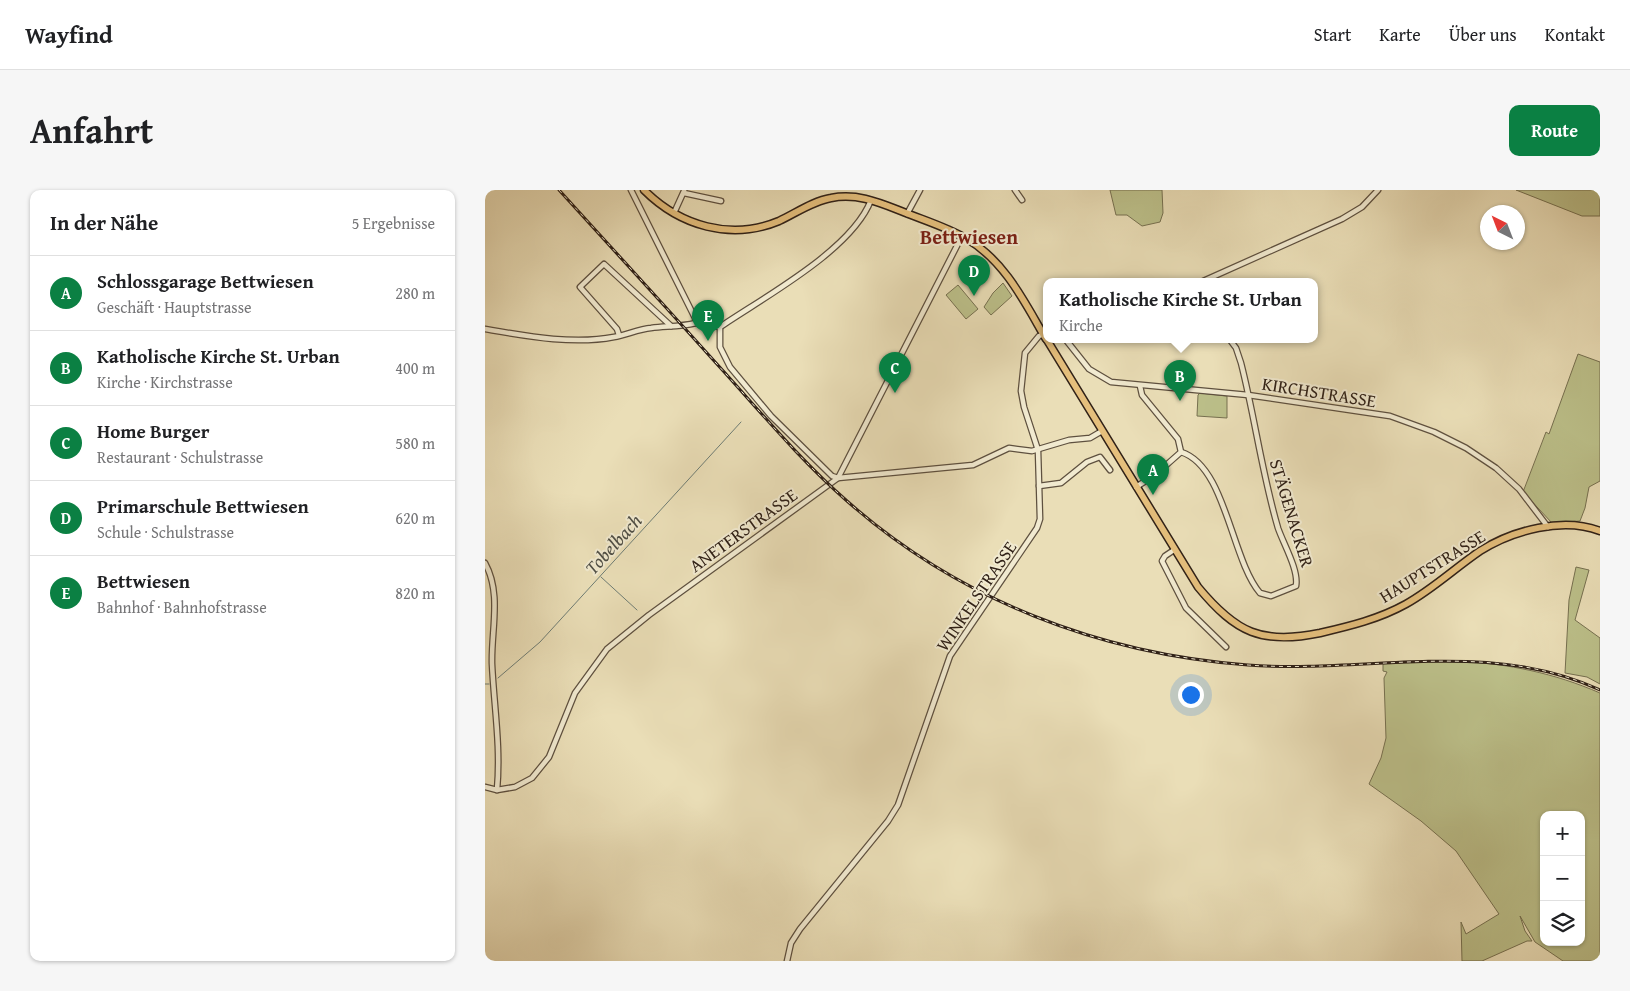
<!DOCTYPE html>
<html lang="de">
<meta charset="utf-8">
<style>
body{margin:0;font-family:"Gentium Book Plus",serif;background:#f6f6f6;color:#202124}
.controls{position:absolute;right:15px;bottom:15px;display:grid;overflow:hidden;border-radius:10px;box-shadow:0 1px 4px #0004}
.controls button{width:45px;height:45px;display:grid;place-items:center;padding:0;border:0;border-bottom:1px solid #e0e0e0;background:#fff;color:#202124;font:25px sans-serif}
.compass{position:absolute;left:995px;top:15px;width:45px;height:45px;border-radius:50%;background:#fff;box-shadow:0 1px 4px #0004;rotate:318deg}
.you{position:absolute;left:705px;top:504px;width:18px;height:18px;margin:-12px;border:4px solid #fff;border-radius:50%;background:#1a73e8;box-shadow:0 0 0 8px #1a73e833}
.badge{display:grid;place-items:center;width:32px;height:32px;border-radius:50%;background:#0b8043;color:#fff;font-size:16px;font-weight:700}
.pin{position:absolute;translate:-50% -41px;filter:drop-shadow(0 1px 2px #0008)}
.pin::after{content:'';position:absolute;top:26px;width:18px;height:15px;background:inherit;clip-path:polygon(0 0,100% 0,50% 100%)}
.popup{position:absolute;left:558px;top:88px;width:275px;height:65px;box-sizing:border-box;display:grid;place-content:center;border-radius:10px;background:#fff;filter:drop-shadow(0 1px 4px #0005);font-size:16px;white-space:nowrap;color:#757577}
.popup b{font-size:19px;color:#202124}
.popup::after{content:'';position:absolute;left:50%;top:100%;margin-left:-10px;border:10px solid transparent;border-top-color:#fff}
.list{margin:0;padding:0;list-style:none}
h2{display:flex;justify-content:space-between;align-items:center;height:65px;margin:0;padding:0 20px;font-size:21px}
h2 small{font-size:16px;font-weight:400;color:#757577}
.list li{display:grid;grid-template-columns:32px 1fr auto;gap:15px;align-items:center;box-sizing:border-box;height:75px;padding:0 20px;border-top:1px solid #e0e0e0}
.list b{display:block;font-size:19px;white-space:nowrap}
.list p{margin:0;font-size:16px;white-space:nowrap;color:#757577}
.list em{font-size:16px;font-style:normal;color:#757577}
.icon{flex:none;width:28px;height:28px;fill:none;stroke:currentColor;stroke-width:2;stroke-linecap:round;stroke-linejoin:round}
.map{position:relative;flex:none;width:1115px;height:771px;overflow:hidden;border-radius:10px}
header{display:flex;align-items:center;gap:30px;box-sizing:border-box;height:70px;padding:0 25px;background:#fff;border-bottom:1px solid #e0e0e0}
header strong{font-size:24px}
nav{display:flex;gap:28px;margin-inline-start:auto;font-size:18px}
.intro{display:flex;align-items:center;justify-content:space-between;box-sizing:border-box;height:120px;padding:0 30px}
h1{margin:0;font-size:35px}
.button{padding:12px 22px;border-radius:10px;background:#0b8043;color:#fff;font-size:18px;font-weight:700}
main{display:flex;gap:30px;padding:0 30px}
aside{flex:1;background:#fff;border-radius:10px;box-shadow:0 1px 4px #0004}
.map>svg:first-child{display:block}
.green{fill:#bcc08a;stroke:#767050;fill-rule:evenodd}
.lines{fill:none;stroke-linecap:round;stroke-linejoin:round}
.stream{stroke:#6e7d75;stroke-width:1}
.street-casing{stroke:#5e503f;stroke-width:7}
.primary-casing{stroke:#302117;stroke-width:9}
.street{stroke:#f1ead0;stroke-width:4.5}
.primary{stroke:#e5bf7c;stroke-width:6}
.rail-casing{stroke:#302117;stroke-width:3}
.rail{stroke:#f1ead0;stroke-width:1;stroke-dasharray:4;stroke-linecap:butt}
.labels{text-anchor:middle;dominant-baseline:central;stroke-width:4;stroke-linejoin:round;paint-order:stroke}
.street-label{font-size:18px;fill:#302117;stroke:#f1ead0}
.water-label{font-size:19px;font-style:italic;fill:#4f4f46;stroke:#f1ead0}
.quarter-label{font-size:20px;font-weight:bold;fill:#7a1f14;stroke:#f1ead0}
</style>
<header>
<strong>Wayfind</strong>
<nav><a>Start</a><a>Karte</a><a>Über uns</a><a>Kontakt</a></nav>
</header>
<div class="intro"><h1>Anfahrt</h1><a class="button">Route</a></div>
<main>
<aside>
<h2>In der Nähe<small>5 Ergebnisse</small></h2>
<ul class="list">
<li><span class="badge">A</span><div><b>Schlossgarage Bettwiesen</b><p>Geschäft · Hauptstrasse</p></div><em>280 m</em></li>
<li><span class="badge">B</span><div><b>Katholische Kirche St. Urban</b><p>Kirche · Kirchstrasse</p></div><em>400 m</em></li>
<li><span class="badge">C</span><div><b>Home Burger</b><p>Restaurant · Schulstrasse</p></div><em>580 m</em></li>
<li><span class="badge">D</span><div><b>Primarschule Bettwiesen</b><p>Schule · Schulstrasse</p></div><em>620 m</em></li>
<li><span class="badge">E</span><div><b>Bettwiesen</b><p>Bahnhof · Bahnhofstrasse</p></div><em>820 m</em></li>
</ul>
</aside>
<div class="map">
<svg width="1115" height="771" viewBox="0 0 1115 771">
<rect width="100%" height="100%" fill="#eadeb7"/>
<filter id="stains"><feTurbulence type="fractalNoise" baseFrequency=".004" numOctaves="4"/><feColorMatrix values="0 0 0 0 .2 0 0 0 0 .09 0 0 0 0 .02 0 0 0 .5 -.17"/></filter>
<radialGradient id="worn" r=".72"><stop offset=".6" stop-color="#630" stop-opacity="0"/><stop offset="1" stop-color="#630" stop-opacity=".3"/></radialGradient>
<g class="green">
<polygon points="625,0 677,0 678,23 675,32 657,36 642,25 631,25"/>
<polygon points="1031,0 1115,0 1115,26 1097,26"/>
<polygon points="518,93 527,106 506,125 499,117 508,103"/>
<polygon points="473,95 493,119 481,129 461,105"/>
<polygon points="1093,164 1115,172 1115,291 1104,297 1100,318 1095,331 1067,333 1038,302 1061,242 1064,244"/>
<polygon points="715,203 742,206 742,228 712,226 713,205"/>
<polygon points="1091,377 1104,380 1090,430 1115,448 1115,494 1102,487 1080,483 1084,410"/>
<path d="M 974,471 C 1024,474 1069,483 1115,503 L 1115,771 L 1078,771 L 1050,752 L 1035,726 L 1040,741 L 1047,751 L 1042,751 L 997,771 L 977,771 L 976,732 L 981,744 L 1014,724 L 971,661 L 936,631 L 884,594 L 896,568 L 901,548 L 899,488 L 902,482 L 898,481 L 898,474 ZM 1059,625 L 1096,625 L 1096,752 L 1059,752 Z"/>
</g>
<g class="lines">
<g class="stream">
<polyline points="116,387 152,420"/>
<polyline points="13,488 55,452 256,232"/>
<polyline points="0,494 4,494"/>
</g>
<g class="street-casing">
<g id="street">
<path d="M 146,0 L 210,128 L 211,133 L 235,137 C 279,107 367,60 386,10"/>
<polyline points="530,0 537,10"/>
<polyline points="199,3 236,11"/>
<polyline points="189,23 199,1"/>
<polyline points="422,24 435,0"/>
<polyline points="716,92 857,29 877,17 893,0"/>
<polyline points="235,137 235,157 245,177 286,226 347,286 353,288 488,275 524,258 547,261 584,250 605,248 617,241"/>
<path d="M 0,139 C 41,146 88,155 129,147 C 141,145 154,139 166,138 C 182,136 194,137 211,133"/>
<polyline points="134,145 132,139 95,97 119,74 186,136"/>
<polyline points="581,150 604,179 626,192 763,205 905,226 949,242 981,258 1011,278 1034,299 1063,337"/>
<path d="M 696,262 C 741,276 746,369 775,403 L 786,406 L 811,396 C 814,380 798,353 793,338 C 777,284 770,228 756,173 L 751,158 L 745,150"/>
<polyline points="554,296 576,293 602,272 615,267 625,280"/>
<polyline points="651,297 670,285 696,262 693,249 657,205 655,196"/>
<polyline points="689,360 680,366 677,371 701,418 741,457"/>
<path d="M 0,373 C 17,404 6,440 7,474 C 9,516 16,557 12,600"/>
<polyline points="0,597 12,600 30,597 47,588 64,567 90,503 122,459 164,425 353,288 477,46"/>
<polyline points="302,771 306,753 315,739 403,631 413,615 465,466 552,338 555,329 553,260 539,217 536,201 540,163 554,146 559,144"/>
</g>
</g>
<g class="primary-casing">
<g id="primary">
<path d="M 159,0 C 195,36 246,51 294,31 C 311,23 328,11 346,8 C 372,3 393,12 416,21 C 438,30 462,37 482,49 C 520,71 540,113 561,149"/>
<path d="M 562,150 L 713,397 C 751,443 777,455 835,443 C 865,436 894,429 921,414 C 948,399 970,378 995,361 C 1028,340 1078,327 1115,341"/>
</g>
</g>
<use href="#street" class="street"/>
<use href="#primary" class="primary"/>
<g class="rail-casing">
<path id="rail" d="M 74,0 C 126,57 179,115 231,173 C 273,219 314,269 362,311 C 474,410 615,464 763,475 C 882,484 1003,448 1115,500"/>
</g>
<use href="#rail" class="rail"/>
</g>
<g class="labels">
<g class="street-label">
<text transform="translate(834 202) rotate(9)">KIRCHSTRASSE</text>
<text transform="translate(807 323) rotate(73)">STÄGENACKER</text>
<text transform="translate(258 340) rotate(-36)">ANETERSTRASSE</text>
<text transform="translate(947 376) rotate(-32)">HAUPTSTRASSE</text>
<text transform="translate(491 406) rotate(-56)">WINKELSTRASSE</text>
</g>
<g class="water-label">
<text transform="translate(128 354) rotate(-48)">Tobelbach</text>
</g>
<g class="quarter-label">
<text x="484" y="46">Bettwiesen</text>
</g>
</g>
<rect width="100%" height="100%" filter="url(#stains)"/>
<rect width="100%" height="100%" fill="url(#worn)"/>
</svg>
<div class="controls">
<button>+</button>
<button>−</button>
<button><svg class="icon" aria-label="layers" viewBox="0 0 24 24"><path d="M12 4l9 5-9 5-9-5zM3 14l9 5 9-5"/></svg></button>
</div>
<svg class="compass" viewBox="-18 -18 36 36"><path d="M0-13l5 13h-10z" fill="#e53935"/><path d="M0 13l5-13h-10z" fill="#757577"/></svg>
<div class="you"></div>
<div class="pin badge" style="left:668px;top:305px">A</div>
<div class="pin badge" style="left:695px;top:211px">B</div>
<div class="popup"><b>Katholische Kirche St. Urban</b>Kirche</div>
<div class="pin badge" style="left:410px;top:203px">C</div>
<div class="pin badge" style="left:489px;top:106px">D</div>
<div class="pin badge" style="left:223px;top:151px">E</div>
</div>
</main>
